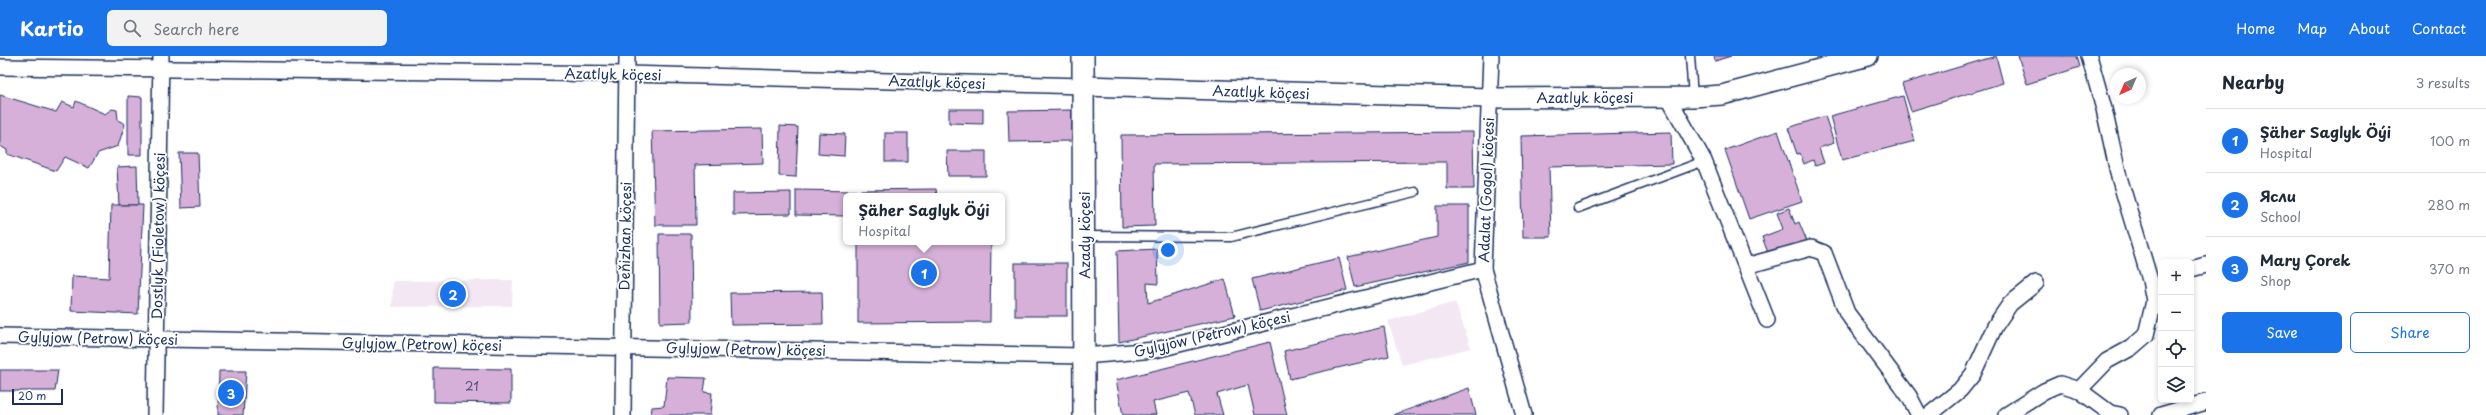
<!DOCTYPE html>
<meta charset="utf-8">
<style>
body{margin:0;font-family:"Playpen Sans",sans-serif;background:#f2f2f3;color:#1f2937}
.controls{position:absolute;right:12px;bottom:12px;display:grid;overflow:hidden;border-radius:6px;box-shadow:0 2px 6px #0003}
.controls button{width:36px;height:36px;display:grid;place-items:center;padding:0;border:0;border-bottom:1px solid #e0e1e3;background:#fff;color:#1f2937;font:20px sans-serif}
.compass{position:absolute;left:2110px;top:12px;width:36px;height:36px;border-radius:50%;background:#fff;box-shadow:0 2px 6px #0003;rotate:224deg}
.scale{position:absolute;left:12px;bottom:10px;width:51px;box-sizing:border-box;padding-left:4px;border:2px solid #1b2f5e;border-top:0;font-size:11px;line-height:14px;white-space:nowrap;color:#1b2f5e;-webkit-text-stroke:3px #fff;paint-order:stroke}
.you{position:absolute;left:1168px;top:194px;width:14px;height:14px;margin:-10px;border:3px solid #fff;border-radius:50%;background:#1a73e8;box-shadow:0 0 0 6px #1a73e833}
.badge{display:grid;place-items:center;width:26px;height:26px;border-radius:50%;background:#1a73e8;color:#fff;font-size:13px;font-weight:700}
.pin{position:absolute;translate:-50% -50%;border:2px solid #fff;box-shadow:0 1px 4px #0006}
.popup{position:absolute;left:843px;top:137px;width:162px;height:52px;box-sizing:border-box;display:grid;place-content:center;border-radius:6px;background:#fff;filter:drop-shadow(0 1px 3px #0005);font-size:13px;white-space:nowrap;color:#747a83}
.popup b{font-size:15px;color:#1f2937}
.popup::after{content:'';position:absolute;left:50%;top:100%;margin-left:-8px;border:8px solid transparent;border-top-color:#fff}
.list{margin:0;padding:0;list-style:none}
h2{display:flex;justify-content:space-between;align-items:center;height:52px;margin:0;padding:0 16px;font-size:17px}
h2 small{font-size:13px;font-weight:400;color:#747a83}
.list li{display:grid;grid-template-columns:26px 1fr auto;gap:12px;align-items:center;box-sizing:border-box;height:64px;padding:0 16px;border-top:1px solid #e0e1e3}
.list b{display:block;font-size:15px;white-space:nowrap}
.list p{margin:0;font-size:13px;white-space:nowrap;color:#747a83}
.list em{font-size:13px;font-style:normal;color:#747a83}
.actions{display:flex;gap:8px;padding:12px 16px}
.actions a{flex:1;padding:9px 0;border:1px solid #1a73e8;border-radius:6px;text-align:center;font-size:14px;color:#1a73e8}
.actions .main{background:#1a73e8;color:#fff}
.icon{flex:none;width:22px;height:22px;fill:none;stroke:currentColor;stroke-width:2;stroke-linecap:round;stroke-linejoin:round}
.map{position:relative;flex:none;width:2206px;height:359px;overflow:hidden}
header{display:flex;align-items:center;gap:24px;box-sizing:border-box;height:56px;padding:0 20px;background:#1a73e8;color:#fff}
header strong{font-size:19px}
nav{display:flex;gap:22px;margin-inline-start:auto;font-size:14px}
.search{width:280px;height:36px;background:#f2f2f3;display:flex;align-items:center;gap:10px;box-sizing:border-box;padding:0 14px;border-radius:6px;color:#747a83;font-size:15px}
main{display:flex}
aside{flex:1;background:#fff}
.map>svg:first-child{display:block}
.built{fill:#f3e7f3}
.building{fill:#d6b0d8;stroke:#1b2f5e}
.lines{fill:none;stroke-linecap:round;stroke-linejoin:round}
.service-casing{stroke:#1b2f5e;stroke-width:11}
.minor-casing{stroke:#1b2f5e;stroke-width:18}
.tertiary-casing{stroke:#1b2f5e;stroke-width:22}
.secondary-casing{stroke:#1b2f5e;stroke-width:24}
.service{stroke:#fff;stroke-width:8}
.minor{stroke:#fff;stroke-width:15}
.tertiary{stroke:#fff;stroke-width:19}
.secondary{stroke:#fff;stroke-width:21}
.labels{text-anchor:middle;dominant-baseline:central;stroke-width:3.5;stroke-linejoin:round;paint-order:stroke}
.number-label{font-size:12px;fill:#4a4f7c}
.street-label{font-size:14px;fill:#1b2f5e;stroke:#fff}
</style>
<header>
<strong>Kartio</strong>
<div class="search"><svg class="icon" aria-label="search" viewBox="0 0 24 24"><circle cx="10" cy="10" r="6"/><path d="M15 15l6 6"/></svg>Search here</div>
<nav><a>Home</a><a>Map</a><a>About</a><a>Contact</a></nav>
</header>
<main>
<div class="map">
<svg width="2206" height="359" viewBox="0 0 2206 359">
<rect width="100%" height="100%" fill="#fff"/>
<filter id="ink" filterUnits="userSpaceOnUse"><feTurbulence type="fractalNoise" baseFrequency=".025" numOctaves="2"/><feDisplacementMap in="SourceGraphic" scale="8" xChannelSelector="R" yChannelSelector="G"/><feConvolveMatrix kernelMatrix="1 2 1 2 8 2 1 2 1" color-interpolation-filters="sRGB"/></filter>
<g filter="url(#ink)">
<g class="built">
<polygon points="513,224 512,250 392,251 393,225"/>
<polygon points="1455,246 1471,292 1402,309 1388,265"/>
</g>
<g class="building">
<polygon points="1714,0 1731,0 1715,5"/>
<polygon points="1996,0 2003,27 1911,55 1902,28"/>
<polygon points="2018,0 2077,0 2080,11 2027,28"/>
<polygon points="0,39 56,56 62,46 74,51 76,45 105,58 112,53 117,54 118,64 125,68 118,90 98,97 89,112 65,101 56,115 7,98 7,94 0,90"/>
<polygon points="128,40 142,41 142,99 128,99"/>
<polygon points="1903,40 1915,85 1842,104 1830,60"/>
<polygon points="949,53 983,53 983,68 949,67"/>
<polygon points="1072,54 1072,85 1009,86 1008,55"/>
<polygon points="1825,60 1834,87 1819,92 1824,107 1815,110 1813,104 1804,108 1800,97 1797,98 1788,72"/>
<polygon points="780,70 798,71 796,121 779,120"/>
<polygon points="762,73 763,107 695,109 696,169 655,169 652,75"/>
<polygon points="1778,75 1802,145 1749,163 1725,94"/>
<polygon points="1473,76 1474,133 1447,133 1447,106 1154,108 1155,170 1122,171 1121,79"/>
<polygon points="1671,76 1672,108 1549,111 1551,181 1523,181 1521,80"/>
<polygon points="819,77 845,78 844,100 818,98"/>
<rect x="885" y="77" width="23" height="29"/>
<polygon points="947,95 986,95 986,120 948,120"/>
<polygon points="179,97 198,97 200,151 181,152"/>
<polygon points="137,110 138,149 119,149 117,111"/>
<polygon points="936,133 937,140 861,140 861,134"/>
<polygon points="796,134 856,135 856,140 846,140 846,160 796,159"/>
<polygon points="791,136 791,158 733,159 733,137"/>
<polygon points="111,149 143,149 138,258 71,255 72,220 109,222"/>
<polygon points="1437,150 1469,150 1469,206 1355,231 1348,201 1437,181"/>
<polygon points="1789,152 1795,168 1799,166 1808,188 1770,202 1762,181 1783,173 1777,157"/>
<polygon points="659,178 691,178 692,266 660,267"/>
<polygon points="858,186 991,186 990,266 858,267"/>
<polygon points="1157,193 1158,228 1147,227 1148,247 1225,223 1235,260 1119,286 1117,195"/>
<polygon points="1339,202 1347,234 1260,255 1252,223"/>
<rect x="1015" y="207" width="52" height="53"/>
<polygon points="822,236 823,268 731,269 730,237"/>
<polygon points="1384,271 1389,300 1290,323 1284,295"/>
<polygon points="1270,286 1287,359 1255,359 1248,329 1217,338 1223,359 1195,359 1189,337 1153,346 1156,359 1123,359 1116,324"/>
<polygon points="434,312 511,313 511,347 434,346"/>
<polygon points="0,314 58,314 55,335 0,335"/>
<polygon points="219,315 246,315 243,359 218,359"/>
<polygon points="667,321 706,322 704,336 712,337 710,359 651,359 652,351 664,350"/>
<polygon points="1469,332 1476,359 1393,359"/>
</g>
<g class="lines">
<g class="service-casing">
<g id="service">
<polyline points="1690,0 1693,41"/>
<polyline points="1578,152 1704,105"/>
<polyline points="1085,180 1231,181 1415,136"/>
</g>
</g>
<g class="minor-casing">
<g id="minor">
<polyline points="1491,0 1483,213 1524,359"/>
<polyline points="0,11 627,18 1084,30"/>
<polyline points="1668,41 1704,105 1767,264"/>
<polyline points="1746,210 1811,192 1824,197 1847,257 1909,340 1919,359"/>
<polyline points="2191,213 2206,209"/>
<polyline points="0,280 1084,300 1155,294 1483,213"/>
<polyline points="2079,334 2107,305 2131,292 2146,279 2154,245 2150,224 2119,121 2104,53 2089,0"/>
<polyline points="155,359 161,0"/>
<polyline points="623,359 627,0"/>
<polyline points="1929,359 1960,334 1973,318 1995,270 2010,248 2036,227"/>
<polyline points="2006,359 2044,335 2060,328 2079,334 2110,357 2120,359"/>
<polyline points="2161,359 2206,346"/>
</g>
</g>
<g class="tertiary-casing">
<polyline id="tertiary" points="1084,30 1489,42 1693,41 1722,39 1868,0"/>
</g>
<g class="secondary-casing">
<polyline id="secondary" points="1083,0 1084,359"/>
</g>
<use href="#service" class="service"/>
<use href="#minor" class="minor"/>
<use href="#tertiary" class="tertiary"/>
<use href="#secondary" class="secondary"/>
</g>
</g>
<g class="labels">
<g class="number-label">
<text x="472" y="330">21</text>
</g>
<g class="street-label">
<text transform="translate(613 18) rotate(1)">Azatlyk köçesi</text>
<text transform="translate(937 26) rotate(2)">Azatlyk köçesi</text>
<text transform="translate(1261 36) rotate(2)">Azatlyk köçesi</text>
<text x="1585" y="41">Azatlyk köçesi</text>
<text transform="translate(1486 134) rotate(-88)">Adalat (Gogol) köçesi</text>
<text transform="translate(1084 179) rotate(-90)">Azady köçesi</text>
<text transform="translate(158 180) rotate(-89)">Dostlyk (Fioletow) köçesi</text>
<text transform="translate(625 180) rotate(-89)">Deňizhan köçesi</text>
<text transform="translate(1212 278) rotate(-13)">Gylyjow (Petrow) köçesi</text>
<text transform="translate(98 282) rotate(1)">Gylyjow (Petrow) köçesi</text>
<text transform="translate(422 288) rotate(1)">Gylyjow (Petrow) köçesi</text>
<text transform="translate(746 293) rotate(1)">Gylyjow (Petrow) köçesi</text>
</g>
</g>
</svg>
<div class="controls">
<button>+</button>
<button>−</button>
<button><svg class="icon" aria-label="locate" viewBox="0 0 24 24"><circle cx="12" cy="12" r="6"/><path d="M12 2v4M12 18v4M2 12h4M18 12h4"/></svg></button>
<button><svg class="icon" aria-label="layers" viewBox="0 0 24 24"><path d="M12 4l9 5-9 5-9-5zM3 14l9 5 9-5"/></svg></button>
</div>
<svg class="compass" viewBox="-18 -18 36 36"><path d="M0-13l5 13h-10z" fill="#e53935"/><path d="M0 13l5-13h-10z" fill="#747a83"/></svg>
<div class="scale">20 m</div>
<div class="you"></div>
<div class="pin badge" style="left:924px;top:217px">1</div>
<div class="popup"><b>Şäher Saglyk Öýi</b>Hospital</div>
<div class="pin badge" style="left:453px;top:238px">2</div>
<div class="pin badge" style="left:231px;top:337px">3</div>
</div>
<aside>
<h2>Nearby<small>3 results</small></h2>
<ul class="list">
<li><span class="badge">1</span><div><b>Şäher Saglyk Öýi</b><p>Hospital</p></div><em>100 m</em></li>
<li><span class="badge">2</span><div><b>Ясли</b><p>School</p></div><em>280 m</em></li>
<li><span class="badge">3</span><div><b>Mary Çorek</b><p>Shop</p></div><em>370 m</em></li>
</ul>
<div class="actions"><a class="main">Save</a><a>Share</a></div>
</aside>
</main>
